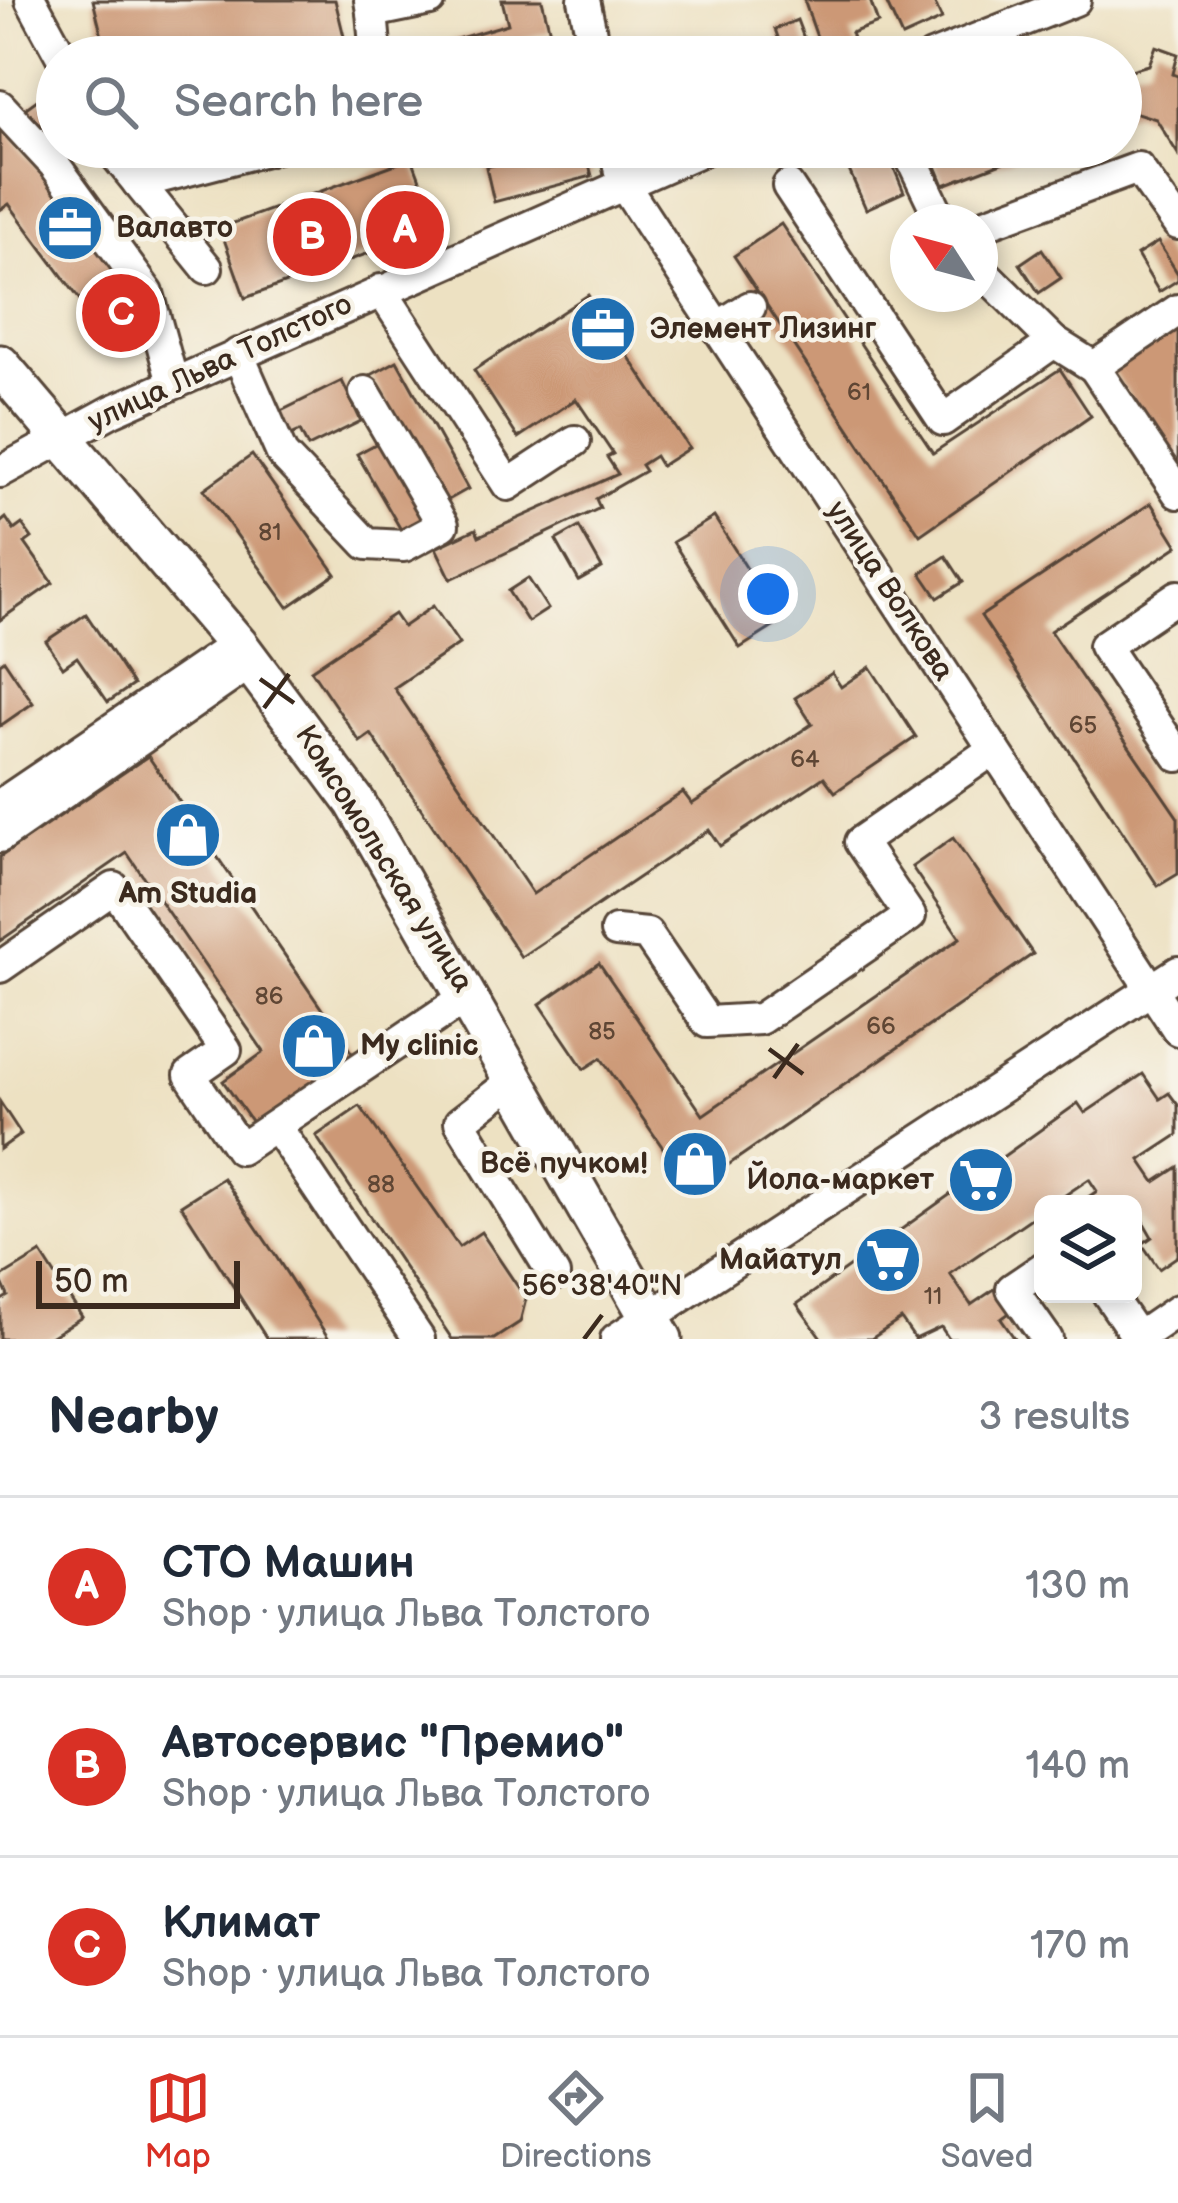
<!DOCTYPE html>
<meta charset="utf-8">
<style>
body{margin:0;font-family:"Balsamiq Sans",sans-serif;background:#f6f6f7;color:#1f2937}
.controls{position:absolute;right:36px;bottom:36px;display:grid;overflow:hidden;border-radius:18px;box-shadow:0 6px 18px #0003}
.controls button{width:108px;height:108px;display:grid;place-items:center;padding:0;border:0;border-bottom:3px solid #e0e1e3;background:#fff;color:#1f2937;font:60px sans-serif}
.compass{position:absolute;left:890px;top:204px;width:108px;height:108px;border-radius:50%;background:#fff;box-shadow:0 6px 18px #0003;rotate:306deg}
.scale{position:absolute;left:36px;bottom:30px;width:204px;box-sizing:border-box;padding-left:12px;border:6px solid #3b2a1e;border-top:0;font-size:33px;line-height:42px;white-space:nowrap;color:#3b2a1e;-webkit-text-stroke:9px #f7f3e8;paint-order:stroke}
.you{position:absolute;left:768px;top:594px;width:42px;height:42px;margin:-30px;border:9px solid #fff;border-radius:50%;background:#1a73e8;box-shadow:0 0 0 18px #1a73e833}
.badge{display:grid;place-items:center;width:78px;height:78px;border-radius:50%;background:#d93025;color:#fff;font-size:39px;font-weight:700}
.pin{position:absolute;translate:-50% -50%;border:6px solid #fff;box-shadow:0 3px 12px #0006}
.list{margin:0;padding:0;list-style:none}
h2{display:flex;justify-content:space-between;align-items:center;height:156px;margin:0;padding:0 48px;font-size:51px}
h2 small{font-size:39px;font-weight:400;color:#747a83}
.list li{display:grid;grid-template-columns:78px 1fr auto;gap:36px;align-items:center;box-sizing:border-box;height:180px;padding:0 48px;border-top:3px solid #e0e1e3}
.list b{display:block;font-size:45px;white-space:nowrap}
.list p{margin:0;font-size:39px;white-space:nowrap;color:#747a83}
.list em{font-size:39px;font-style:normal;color:#747a83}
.icon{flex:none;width:66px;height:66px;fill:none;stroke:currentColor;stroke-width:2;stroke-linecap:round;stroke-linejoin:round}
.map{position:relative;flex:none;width:1178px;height:1339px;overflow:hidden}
.search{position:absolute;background:#fff;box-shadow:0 6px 18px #0003;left:36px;right:36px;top:36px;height:132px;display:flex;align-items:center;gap:30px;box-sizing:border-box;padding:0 42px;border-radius:66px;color:#747a83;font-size:45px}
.sheet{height:696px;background:#fff}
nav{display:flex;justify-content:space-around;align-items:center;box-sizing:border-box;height:168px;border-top:3px solid #e0e1e3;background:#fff;font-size:33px;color:#747a83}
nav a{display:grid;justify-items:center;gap:6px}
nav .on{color:#d93025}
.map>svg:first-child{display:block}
.building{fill:#cc9876}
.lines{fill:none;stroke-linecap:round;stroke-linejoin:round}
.minor-casing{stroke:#564537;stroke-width:36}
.major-casing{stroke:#564537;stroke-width:45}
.minor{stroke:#fff;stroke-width:30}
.major{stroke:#fff;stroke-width:39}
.ticks{fill:none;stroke:#3b2a1e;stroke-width:4.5}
.labels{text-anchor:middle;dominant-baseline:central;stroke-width:9;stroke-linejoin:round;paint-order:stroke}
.number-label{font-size:24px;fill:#5f4634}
.poi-label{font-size:30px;font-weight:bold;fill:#3b2a1e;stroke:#f7f3e8;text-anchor:start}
.street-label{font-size:30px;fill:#3b2a1e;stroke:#f7f3e8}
.ticks-label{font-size:30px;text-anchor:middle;fill:#3b2a1e;stroke:#f7f3e8;stroke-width:9;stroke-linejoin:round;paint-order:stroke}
</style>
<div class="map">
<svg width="1178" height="1339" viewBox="0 0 1178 1339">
<rect width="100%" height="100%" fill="#f7f3e8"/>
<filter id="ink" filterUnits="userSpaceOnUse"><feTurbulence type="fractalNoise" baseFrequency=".00833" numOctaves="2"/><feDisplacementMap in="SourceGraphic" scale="24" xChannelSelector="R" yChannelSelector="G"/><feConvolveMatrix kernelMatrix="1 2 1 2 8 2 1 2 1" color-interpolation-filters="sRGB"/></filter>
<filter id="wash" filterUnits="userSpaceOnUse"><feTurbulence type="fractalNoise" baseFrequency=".004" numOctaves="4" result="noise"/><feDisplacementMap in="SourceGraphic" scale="48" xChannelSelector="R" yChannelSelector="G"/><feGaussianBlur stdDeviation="2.7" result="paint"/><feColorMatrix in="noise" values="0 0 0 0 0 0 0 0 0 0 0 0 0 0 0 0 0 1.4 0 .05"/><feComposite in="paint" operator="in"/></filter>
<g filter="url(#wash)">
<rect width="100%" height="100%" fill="#ede1c2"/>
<g id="blocks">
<g class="building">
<polygon points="93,0 335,0 349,57 107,57"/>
<polygon points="502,0 542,0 550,32 523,39 528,57 395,57 508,24"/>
<polygon points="804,0 870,0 878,23 851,33 860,57 824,57"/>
<polygon points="885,0 933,0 942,19 902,37"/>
<polygon points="797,20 811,57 785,57 775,29"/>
<polygon points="1156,46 1178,54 1173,74 1178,76 1178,154 1156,119 1134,112 1121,117 1121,67 1127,71 1149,65"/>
<polygon points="41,97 57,119 57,144 50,149 22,111"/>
<polygon points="0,121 141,296 100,327 9,204 0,210"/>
<polygon points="129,147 203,147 203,149 134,166"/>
<polygon points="537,147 584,147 592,176 494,202 486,167 538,153"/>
<polygon points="928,147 1029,147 1030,152 944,185"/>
<polygon points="888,154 904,192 866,209 849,170"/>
<polygon points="412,158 438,228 245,298 220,228"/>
<polygon points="781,224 933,453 1060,369 1091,416 920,535 734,256"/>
<polygon points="1158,242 1178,274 1178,280 1159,292 1137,255"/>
<polygon points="1042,249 1061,278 1039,293 1020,264"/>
<polygon points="588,295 689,448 661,466 655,456 641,465 645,471 596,499 600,508 451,579 436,548 476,529 479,536 618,474 607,457 613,454 576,399 518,438 474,370"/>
<polygon points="1178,322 1178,469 1110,368"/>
<polygon points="397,361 468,489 441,504 371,375"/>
<polygon points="342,381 361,421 308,447 300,431 284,438 273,415"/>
<polygon points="383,440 430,521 404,535 357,454"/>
<polygon points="252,455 336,574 288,607 204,489"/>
<polygon points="1151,503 1178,546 1050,631 1178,818 1178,874 1158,886 981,616"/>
<polygon points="714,517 781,622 740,648 673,542"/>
<polygon points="6,518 14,530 22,524 32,538 25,543 53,583 0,620 0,523"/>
<polygon points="579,527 602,568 579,581 556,540"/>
<polygon points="946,556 963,582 938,598 921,573"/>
<polygon points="528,578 548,609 528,622 508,591"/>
<polygon points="433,606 459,644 394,688 533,894 683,792 692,804 812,724 795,698 832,673 841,687 870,667 916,737 835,792 824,777 720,846 709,830 521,957 371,734 360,742 311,670 394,614 403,627"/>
<polygon points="86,614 133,685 108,702 77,657 63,667 46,641"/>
<polygon points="4,660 33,703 0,726 0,663"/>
<polygon points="148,756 356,1059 256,1128 223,1081 264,1052 127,853 0,941 0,857"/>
<polygon points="953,838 1033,954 692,1190 601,1058 584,1069 540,1004 599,963 703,1115 960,938 912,867"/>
<polygon points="1143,1074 1160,1099 1169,1093 1178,1105 1178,1135 1140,1160 1155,1182 1178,1167 1178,1256 1159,1269 1142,1244 1152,1237 1133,1204 1091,1204 1087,1198 1097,1191 1089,1179 1052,1204 1043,1204 1043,1210 950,1274 971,1305 996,1288 1012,1311 1001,1319 1015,1339 949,1339 941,1327 915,1339 901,1319 871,1339 822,1339 797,1304 1078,1103 1085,1113"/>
<polygon points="0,1102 21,1134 0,1149"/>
<polygon points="360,1106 459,1247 481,1232 526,1299 520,1322 494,1339 452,1339 316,1136"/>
<polygon points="223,1178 275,1255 329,1339 267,1339 181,1205"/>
<polygon points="41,1253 82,1317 47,1339 0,1339 0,1301 8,1296 0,1278"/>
</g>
</g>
</g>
<g filter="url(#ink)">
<use href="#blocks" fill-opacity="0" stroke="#564537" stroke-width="3"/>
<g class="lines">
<g class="minor-casing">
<g id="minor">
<polyline points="31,0 62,57"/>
<polyline points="370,0 372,12 430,0"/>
<polyline points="584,0 596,57"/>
<polyline points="372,12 376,57"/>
<polyline points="932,57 1075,0"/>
<polyline points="0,106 54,164 148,293 173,383"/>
<polyline points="109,147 207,268"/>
<polyline points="615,147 622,182 1178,1030"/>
<polyline points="906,147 942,222"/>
<polyline points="138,183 277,147"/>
<polyline points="788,186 943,420 1054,342 980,269"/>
<polyline points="980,226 1138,168 1178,224"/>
<polyline points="381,290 508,485 575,441"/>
<polyline points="718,327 750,307"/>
<polyline points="1054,342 1094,367 1178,310"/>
<polyline points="238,354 282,454 367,544 404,546 443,525 365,392"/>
<polyline points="1094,367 1178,493"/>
<polyline points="0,472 112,411 709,147"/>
<polyline points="1178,596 1104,646 1178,756"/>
<polyline points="0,805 237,644"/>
<polyline points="0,837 252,662"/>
<polyline points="616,931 647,934 707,1022 760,1019 910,916 860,842 994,749"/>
<polyline points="0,967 114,888 226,1050 190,1075 240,1149 469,995"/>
<polyline points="517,1078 460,1122 554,1275"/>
<polyline points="284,1138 419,1339"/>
<polyline points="1043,1268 1012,1289 1047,1339"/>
<polyline points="1108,1294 1139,1339"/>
<polyline points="616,1339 1178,972"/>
<polyline points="1136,1339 1178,1310"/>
</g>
</g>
<g class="major-casing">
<polyline id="major" points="0,365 237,644 355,802 662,1339"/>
</g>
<use href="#minor" class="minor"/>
<use href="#major" class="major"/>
</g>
</g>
<path class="ticks" d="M 260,679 L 294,703M 264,708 L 289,674M 769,1049 L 803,1074M 774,1078 L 798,1044M 584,1339 L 602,1315"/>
<defs>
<g id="office-disc" transform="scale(3.45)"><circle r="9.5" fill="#1f6fb2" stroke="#f7f3e8"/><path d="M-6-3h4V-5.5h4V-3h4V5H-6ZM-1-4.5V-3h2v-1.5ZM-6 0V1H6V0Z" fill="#fff"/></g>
<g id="shop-disc" transform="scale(3.45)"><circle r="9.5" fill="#1f6fb2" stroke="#f7f3e8"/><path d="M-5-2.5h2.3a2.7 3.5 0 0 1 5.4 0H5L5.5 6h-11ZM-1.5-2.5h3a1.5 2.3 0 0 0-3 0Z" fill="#fff"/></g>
<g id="supermarket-disc" transform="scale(3.45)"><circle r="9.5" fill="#1f6fb2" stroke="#f7f3e8"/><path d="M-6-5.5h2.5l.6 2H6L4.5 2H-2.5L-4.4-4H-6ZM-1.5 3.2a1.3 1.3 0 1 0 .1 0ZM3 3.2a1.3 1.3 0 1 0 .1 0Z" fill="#fff"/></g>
</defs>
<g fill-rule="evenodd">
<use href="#office-disc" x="70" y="228"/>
<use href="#office-disc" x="603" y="329"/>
<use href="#shop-disc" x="188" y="835"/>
<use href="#shop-disc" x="314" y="1046"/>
<use href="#shop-disc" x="695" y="1164"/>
<use href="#supermarket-disc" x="981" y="1180"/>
<use href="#supermarket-disc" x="888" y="1260"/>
</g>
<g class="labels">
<g class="number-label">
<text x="859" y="392">61</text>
<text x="270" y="532">81</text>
<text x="1083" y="725">65</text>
<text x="805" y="759">64</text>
<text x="269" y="996">86</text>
<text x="881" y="1026">66</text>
<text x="602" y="1031">85</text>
<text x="381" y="1184">88</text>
<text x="933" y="1296">11</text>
</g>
<g class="poi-label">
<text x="116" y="228">Валавто</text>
<text x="650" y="329">Элемент Лизинг</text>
<text x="188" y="894" text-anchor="middle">Am Studia</text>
<text x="360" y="1046">My clinic</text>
<text x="648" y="1164" text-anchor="end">Всё пучком!</text>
<text x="934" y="1180" text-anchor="end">Йола-маркет</text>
<text x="842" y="1260" text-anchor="end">Майатул</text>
</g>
<g class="street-label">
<text transform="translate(220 363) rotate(-25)">улица Льва Толстого</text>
<text transform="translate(890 591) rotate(57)">улица Волкова</text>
<text transform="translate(384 859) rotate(58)">Комсомольская улица</text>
</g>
</g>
<g class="ticks-label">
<text x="602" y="1295">56°38'40"N</text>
</g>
</svg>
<div class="controls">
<button><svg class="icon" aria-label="layers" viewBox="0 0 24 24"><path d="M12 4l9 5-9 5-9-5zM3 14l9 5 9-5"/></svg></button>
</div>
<svg class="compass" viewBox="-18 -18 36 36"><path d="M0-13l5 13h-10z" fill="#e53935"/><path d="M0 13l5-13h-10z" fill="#747a83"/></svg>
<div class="scale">50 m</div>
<div class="you"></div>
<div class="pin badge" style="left:405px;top:230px">A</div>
<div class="pin badge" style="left:312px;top:237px">B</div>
<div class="pin badge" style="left:121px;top:313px">C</div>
<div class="search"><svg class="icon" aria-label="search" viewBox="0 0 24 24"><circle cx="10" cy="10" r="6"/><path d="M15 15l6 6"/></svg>Search here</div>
</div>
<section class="sheet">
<h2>Nearby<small>3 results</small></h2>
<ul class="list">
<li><span class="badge">A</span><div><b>СТО Машин</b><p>Shop · улица Льва Толстого</p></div><em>130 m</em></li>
<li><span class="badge">B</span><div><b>Автосервис &quot;Премио&quot;</b><p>Shop · улица Льва Толстого</p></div><em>140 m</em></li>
<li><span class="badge">C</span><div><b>Климат</b><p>Shop · улица Льва Толстого</p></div><em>170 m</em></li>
</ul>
</section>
<nav>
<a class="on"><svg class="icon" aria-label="map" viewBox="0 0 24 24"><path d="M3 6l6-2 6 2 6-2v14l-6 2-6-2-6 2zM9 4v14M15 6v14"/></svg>Map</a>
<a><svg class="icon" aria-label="directions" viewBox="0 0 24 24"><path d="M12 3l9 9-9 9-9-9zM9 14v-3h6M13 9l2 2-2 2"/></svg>Directions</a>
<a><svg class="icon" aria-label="saved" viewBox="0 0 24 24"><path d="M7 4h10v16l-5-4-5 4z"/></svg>Saved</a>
</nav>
